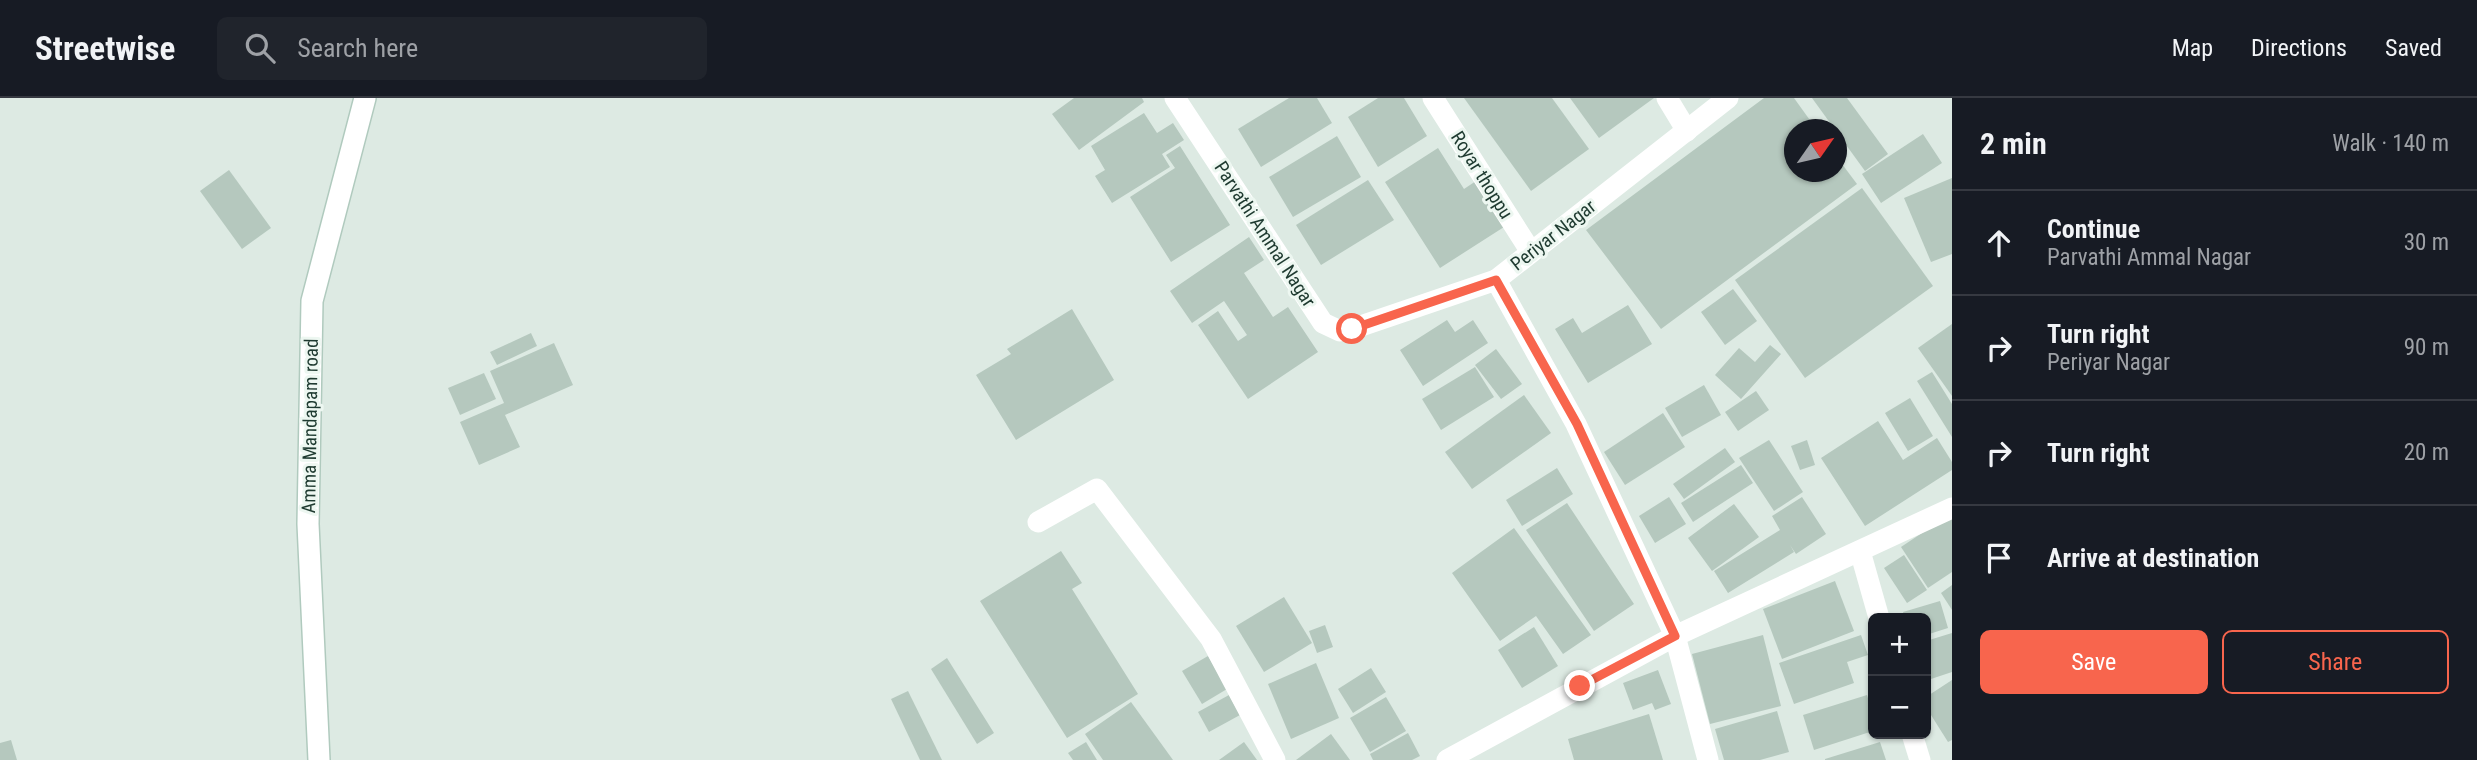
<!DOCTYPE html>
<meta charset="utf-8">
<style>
body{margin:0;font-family:"Roboto Condensed",sans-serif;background:#20242c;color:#f1f3f6}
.controls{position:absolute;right:21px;bottom:21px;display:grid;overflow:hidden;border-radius:10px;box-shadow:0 2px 5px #0004}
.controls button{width:63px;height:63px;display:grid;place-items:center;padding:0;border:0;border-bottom:2px solid #363941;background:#171b24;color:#f1f3f6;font:35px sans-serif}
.compass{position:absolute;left:1784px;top:21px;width:63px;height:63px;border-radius:50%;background:#171b24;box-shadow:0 2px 5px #0004;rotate:56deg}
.stop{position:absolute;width:21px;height:21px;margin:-16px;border:5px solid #f8654d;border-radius:50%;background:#fff}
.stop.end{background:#f8654d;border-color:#fff;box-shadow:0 2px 7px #0008}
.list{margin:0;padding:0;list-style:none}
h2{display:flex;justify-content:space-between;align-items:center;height:91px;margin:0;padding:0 28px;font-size:30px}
h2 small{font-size:23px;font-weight:400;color:#9ea1a6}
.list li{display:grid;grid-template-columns:46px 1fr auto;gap:21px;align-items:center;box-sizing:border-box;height:105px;padding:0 28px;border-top:2px solid #363941}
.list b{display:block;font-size:26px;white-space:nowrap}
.list p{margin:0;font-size:23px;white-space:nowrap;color:#9ea1a6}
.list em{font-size:23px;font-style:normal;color:#9ea1a6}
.actions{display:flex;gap:14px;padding:21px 28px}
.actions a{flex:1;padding:16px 0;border:2px solid #f8654d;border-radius:10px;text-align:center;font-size:24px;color:#f8654d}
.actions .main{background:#f8654d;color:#fff}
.icon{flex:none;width:38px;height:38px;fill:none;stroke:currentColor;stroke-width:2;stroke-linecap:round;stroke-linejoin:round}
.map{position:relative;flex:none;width:1952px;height:662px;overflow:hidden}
header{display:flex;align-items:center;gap:42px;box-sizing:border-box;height:98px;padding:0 35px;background:#171b24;border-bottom:2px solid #363941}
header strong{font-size:33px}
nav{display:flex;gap:38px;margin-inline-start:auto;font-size:24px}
.search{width:490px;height:63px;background:#20242c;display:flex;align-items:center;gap:18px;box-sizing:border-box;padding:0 24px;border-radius:10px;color:#9ea1a6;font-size:26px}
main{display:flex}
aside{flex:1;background:#171b24}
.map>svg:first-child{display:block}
.building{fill:#b5c8be}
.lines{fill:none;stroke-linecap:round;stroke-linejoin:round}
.secondary-casing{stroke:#b0cabe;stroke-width:24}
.minor{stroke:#fff;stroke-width:21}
.tertiary{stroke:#fff;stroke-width:21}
.secondary{stroke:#fff;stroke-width:21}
.route{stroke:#f8654d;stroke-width:9}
.labels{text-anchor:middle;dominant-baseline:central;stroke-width:6;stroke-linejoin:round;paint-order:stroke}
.street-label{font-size:19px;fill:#1e3a30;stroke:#edf7f1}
</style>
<header>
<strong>Streetwise</strong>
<div class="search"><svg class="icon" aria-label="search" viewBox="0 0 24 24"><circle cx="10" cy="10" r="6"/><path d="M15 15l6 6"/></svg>Search here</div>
<nav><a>Map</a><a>Directions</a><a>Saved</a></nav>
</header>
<main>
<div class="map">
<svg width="1952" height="662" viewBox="0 0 1952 662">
<rect width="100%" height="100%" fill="#ddeae3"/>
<g class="building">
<polygon points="1074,0 1142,0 1144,4 1079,52 1052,16"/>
<polygon points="1289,0 1317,0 1332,25 1261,69 1238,31"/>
<polygon points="1378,0 1404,0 1427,38 1378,69 1348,19"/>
<polygon points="1464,0 1552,0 1589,51 1531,93"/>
<polygon points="1570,0 1654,0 1599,40"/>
<polygon points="1764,0 1794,0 1817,32 1794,32 1794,74 1836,74 1836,58 1857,86 1661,231 1586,132"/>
<polygon points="1812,0 1847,0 1888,56 1865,73"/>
<polygon points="1144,15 1157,35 1173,25 1184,42 1162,56 1170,69 1112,105 1095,78 1105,72 1091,48"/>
<polygon points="1923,36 1942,65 1881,105 1862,76"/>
<polygon points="1337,38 1361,79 1293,119 1269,79"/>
<polygon points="1180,48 1230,127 1171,164 1130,99 1175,70 1166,57"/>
<polygon points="1438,50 1464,91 1476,83 1504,129 1440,170 1385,84"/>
<polygon points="229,72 271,130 242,151 200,93"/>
<polygon points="1952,80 1952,156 1931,164 1904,100"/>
<polygon points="1368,82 1394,122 1321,167 1296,127"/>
<polygon points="1862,90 1933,188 1805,280 1735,182"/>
<polygon points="1249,139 1264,162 1244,175 1273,219 1288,209 1318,254 1248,301 1198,227 1218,213 1238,243 1247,237 1224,203 1192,225 1170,193"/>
<polygon points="1733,191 1757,223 1725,247 1701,214"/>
<polygon points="1628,207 1652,246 1588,285 1555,231 1573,220 1582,235"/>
<polygon points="1072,211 1114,282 1016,342 976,277 1011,256 1007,251"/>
<polygon points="1447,222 1455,234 1473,222 1488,245 1423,288 1400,252"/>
<polygon points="1952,226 1952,298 1918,250"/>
<polygon points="531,235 537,248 497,267 490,254"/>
<polygon points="554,245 573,287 505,317 520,349 479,367 460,324 504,305 490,273"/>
<polygon points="1770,247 1781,256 1741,301 1715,277 1739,250 1755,264"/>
<polygon points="1496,251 1522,286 1501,301 1475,267"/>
<polygon points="1475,269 1494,299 1441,332 1422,301"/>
<polygon points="1932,274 1952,306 1952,339 1917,283"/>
<polygon points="484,275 496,301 460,317 448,290"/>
<polygon points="1704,287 1721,317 1682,339 1665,310"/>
<polygon points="1756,293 1769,312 1738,333 1725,314"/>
<polygon points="1524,297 1551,335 1472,391 1445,354"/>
<polygon points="1910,300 1933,338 1908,353 1885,315"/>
<polygon points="1663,315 1685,349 1625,387 1604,354"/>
<polygon points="1878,323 1903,362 1937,340 1952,364 1952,372 1865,428 1821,360"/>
<polygon points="1769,342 1803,394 1774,413 1739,360"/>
<polygon points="1807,342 1815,367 1800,372 1791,348"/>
<polygon points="1725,350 1735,364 1684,401 1673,386"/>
<polygon points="1741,367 1753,385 1693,424 1681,405"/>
<polygon points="1557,370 1573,396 1522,428 1506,402"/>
<polygon points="1669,399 1686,426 1655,445 1639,418"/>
<polygon points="1802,399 1826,436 1796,456 1790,447 1794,454 1728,495 1714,473 1780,432 1772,418"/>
<polygon points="1567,405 1634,506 1594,533 1526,432"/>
<polygon points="1734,406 1759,439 1712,473 1688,440"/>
<polygon points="1952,415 1952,474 1928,490 1901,449"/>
<polygon points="1514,430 1591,537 1563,556 1536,518 1500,543 1452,475"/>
<polygon points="1061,453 1082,485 1072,491 1138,596 1067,640 980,503"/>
<polygon points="1904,457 1927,492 1907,505 1884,470"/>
<polygon points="1835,483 1854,533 1782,561 1763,511"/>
<polygon points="1952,487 1952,512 1941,495"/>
<polygon points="1284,499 1312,545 1264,574 1236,528"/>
<polygon points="1940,503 1948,530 1926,537 1926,520 1905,520 1903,514"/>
<polygon points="1325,527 1333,549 1317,555 1309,533"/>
<polygon points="1534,529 1558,568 1522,590 1498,552"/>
<polygon points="1952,535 1952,574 1928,582 1926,543"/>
<polygon points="1763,537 1781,608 1710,626 1692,556"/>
<polygon points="1861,537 1868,557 1847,564 1854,585 1794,606 1779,565"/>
<polygon points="1208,558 1227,591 1202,606 1182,573"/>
<polygon points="947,560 994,635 977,646 931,571"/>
<polygon points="1316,565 1339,620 1291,641 1268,586"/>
<polygon points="1371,570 1386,594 1353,615 1338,591"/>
<polygon points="1658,572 1671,606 1655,612 1652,605 1633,612 1623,585"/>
<polygon points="1952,582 1952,642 1948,644 1926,609 1926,599"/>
<polygon points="908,593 942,662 920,662 891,601"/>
<polygon points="1229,597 1240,617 1209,634 1198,614"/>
<polygon points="1867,597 1873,616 1873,633 1814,652 1803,617"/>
<polygon points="1386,599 1406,633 1370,654 1350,620"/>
<polygon points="1131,604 1173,662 1103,662 1085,636"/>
<polygon points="1777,613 1789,654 1760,662 1724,662 1715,631"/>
<polygon points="1649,616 1663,662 1574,662 1568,641"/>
<polygon points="1408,635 1420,658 1412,662 1373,662 1370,656"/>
<polygon points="1331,636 1350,662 1296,662"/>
<polygon points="11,642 17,662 0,662 0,645"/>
<polygon points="1086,644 1097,662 1073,662 1068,655"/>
<polygon points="1244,644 1257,662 1219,662"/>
<polygon points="1880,644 1886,662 1825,662 1825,661"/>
</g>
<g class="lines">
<g class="secondary-casing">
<polyline id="secondary" points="319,662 308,426 312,203 365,0"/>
</g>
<g class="minor">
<polyline points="1175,0 1323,225 1340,233 1352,231 1496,182"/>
<polyline points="1433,0 1531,154"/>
<polyline points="1667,0 1687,33"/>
<polyline points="1038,424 1097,391 1211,541 1275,662"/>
<polyline points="1860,453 1879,520"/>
<polyline points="1675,538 1952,410"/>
<polyline points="1912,636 1920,662"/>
</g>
<g class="tertiary">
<polyline points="1447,662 1675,538"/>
<polyline points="1708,662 1675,538 1576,326 1496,182 1728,0"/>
</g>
<use href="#secondary" class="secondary"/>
</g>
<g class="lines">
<polyline class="route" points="1352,231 1496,182 1577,326 1675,538 1580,588"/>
</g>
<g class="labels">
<g class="street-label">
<text transform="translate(1482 77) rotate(58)">Royar thoppu</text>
<text transform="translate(1265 136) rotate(57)">Parvathi Ammal Nagar</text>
<text transform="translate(1553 137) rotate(-38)">Periyar Nagar</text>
<text transform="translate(310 328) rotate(-89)">Amma Mandapam road</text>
</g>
</g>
</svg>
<div class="controls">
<button>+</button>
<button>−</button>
</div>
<svg class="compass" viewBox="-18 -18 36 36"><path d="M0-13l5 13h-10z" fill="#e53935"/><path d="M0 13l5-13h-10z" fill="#9ea1a6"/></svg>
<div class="stop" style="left:1352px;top:231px"></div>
<div class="stop end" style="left:1580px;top:588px"></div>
</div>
<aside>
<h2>2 min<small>Walk · 140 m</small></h2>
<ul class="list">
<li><svg class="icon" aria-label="ahead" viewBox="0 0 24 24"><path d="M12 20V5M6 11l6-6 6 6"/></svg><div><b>Continue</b><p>Parvathi Ammal Nagar</p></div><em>30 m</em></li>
<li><svg class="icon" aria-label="right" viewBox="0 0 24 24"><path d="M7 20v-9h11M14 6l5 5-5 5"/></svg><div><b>Turn right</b><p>Periyar Nagar</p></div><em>90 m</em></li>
<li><svg class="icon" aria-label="right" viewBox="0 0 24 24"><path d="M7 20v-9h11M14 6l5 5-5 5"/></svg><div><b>Turn right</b></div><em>20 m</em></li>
<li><svg class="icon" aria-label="arrive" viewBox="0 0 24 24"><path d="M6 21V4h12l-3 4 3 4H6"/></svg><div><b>Arrive at destination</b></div></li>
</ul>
<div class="actions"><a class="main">Save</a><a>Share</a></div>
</aside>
</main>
